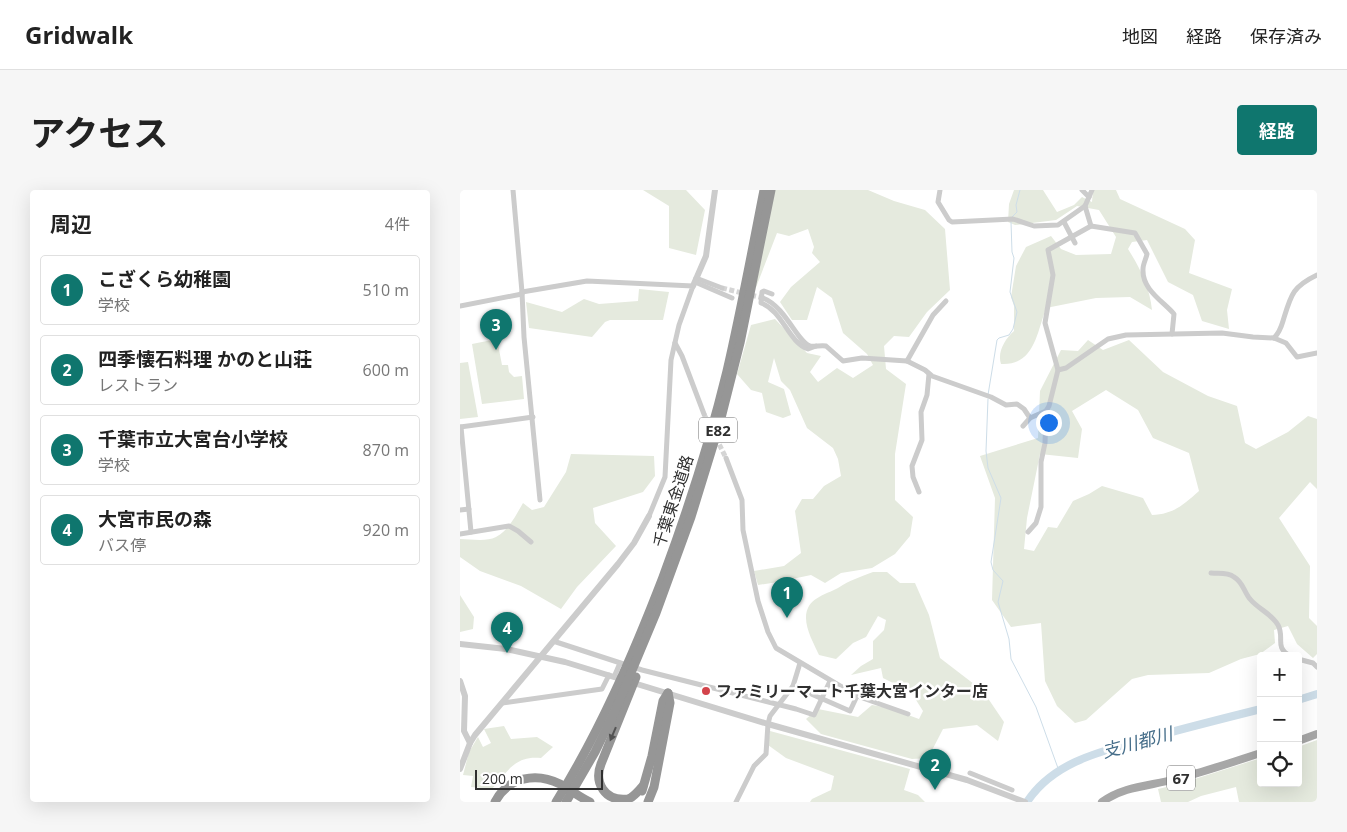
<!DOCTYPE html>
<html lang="ja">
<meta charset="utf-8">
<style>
body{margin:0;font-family:"Open Sans","Noto Sans JP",sans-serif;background:#f6f6f6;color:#222}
.controls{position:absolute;right:15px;bottom:15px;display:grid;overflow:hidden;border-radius:5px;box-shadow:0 5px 20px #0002}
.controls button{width:45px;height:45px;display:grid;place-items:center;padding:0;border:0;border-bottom:1px solid #e0e0e0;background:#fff;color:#222;font:25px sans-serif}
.scale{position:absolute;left:15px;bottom:12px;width:128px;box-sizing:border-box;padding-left:5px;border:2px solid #2f2f2f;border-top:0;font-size:14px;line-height:18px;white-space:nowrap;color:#2f2f2f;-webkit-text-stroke:4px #fff;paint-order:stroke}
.you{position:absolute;left:588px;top:232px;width:18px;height:18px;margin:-12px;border:4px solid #fff;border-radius:50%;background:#1a73e8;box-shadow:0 0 0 8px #1a73e833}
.badge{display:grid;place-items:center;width:32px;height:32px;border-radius:50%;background:#0f766e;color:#fff;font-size:16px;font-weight:700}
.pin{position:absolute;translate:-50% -41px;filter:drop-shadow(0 1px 2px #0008)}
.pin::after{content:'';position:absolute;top:26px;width:18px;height:15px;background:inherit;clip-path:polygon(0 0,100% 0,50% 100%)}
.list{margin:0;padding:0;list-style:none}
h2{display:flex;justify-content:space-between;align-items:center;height:65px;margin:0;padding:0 20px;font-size:21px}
h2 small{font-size:16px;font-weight:400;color:#767676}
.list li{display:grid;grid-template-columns:32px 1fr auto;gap:15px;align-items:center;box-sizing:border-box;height:70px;margin:0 10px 10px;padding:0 10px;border:1px solid #e0e0e0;border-radius:5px}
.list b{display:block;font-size:19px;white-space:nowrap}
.list p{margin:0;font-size:16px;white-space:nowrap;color:#767676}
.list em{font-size:16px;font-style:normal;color:#767676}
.icon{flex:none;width:28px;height:28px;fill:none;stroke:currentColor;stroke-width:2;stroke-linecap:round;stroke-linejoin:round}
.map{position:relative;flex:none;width:857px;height:612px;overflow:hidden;border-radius:5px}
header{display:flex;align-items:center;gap:30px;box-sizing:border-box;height:70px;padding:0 25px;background:#fff;border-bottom:1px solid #e0e0e0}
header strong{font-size:24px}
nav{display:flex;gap:28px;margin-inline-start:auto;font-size:18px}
.intro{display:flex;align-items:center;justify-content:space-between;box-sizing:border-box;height:120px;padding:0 30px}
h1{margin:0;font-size:35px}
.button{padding:12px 22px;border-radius:5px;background:#0f766e;color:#fff;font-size:18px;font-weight:700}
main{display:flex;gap:30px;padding:0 30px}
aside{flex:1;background:#fff;border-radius:5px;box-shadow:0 5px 20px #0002}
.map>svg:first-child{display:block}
.green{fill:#e5eade;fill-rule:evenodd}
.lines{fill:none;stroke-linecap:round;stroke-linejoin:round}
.stream{stroke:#cddde8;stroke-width:1}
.river{stroke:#cddde8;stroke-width:8}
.minor-tunnel{stroke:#d5d5d5;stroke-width:5;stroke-dasharray:5 2.5;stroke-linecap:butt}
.minor{stroke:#ccc;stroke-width:5}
.tertiary{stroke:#ccc;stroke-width:6}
.primary{stroke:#a7a7a7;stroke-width:8}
.motorway{stroke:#969696;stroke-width:9}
.oneway{fill:#535353}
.poi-dot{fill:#d3444b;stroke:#fff;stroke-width:2}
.labels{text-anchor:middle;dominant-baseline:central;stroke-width:5;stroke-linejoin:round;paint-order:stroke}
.shield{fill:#fff;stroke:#6d6d6d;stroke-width:1}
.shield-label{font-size:15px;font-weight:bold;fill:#2f2f2f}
.street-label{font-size:16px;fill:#2f2f2f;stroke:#fff}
.poi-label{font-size:16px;font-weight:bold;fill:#2f2f2f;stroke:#fff;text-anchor:start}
.water-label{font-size:18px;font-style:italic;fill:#456d89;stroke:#fff}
</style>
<header>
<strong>Gridwalk</strong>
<nav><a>地図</a><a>経路</a><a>保存済み</a></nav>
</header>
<div class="intro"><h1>アクセス</h1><a class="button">経路</a></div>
<main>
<aside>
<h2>周辺<small>4件</small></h2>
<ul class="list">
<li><span class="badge">1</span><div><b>こざくら幼稚園</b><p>学校</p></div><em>510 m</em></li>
<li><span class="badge">2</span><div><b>四季懐石料理 かのと山荘</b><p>レストラン</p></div><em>600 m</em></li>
<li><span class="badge">3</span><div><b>千葉市立大宮台小学校</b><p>学校</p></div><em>870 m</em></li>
<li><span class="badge">4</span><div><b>大宮市民の森</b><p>バス停</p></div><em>920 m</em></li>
</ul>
</aside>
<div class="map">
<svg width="857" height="612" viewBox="0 0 857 612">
<rect width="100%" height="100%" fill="#fff"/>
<g class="green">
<polygon points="183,0 226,0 245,20 236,65 209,58 209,16"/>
<polygon points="314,0 408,0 434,11 465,20 485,39 490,100 467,122 449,147 434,146 424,156 426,179 446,194 435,264 435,310 453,327 450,346 435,364 412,378 381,383 365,393 351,385 318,392 298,395 294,381 324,376 341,363 335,321 342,309 353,309 364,296 381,286 378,269 373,258 347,238 330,200 321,191 314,168 308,192 324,199 331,225 323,228 306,222 302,203 291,200 277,184 291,135 315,129 347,163 361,166 350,182 358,192 377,178 393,188 413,175 407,164 383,143 372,108 357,97 347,130 332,130 320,112 331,97 360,72 352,63 354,57 348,39 329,46 317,43 295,100"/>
<path d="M 554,0 L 583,0 L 597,22 L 614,15 L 622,7 L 632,12 L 633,0 L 656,0 L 660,9 L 725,39 L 735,50 L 729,83 L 772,99 L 767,120 L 769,139 L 742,131 L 733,105 L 708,92 L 687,50 L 672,52 L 668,59 C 680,78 690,98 692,120 L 670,107 L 636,108 L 586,118 C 577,143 574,176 541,174 C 537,162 545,149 554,141 L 554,116 L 551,107 L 556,76 L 566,57 L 591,46 L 601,59 L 616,65 L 651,64 L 656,47 L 639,20 L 617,16 L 596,30 L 555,35 L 548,32 L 549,14 Z"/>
<polygon points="179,99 209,102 203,130 150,130 145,132 132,147 69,138 66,112 102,122 124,109 139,114 178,111"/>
<polygon points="37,149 42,175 48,175 49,182 54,187 62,186 64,209 22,214 12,154"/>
<path d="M 628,150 L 643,160 L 669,150 L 703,182 L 748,206 L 777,216 L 785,253 L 796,259 L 828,242 L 848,226 L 857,229 L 857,299 L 850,292 L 819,328 L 850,376 L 849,428 L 857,436 L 857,464 L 853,468 L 837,454 L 828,436 L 814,440 L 815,453 L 800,464 L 781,469 L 749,483 L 688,485 L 672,489 L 626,530 L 615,533 L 597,516 L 585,491 L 581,433 L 551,437 L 532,410 L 535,308 L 520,266 L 578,248 L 580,201 L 601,160 L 618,161 ZM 646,200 L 678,220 L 693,248 L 729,263 L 739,301 C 723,315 714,324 692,325 L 683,308 L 642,296 L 629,304 L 613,311 L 597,338 L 588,337 L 574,361 L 564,359 L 567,328 L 580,264 L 618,268 L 622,239 L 612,221 Z"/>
<polygon points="8,172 18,227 0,229 0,173"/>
<path d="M 111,264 L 194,266 L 195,286 L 183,302 L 133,318 L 135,333 L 156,356 L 117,397 L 101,419 L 61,396 L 20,381 L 0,367 L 0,349 C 11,349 26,352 36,347 C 49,340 56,325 63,313 L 72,320 L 84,317 L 106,282 Z"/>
<path d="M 413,382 L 427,382 L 440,393 L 455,393 L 469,425 L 480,468 L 523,501 L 544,532 L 538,551 L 517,535 L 483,539 L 468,568 L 452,569 L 361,544 L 346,529 L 358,519 L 398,527 L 412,515 L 429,518 L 459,529 L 463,521 L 451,502 L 423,488 L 421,478 L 391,485 L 401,476 L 413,469 L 413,451 L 424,440 L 426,430 L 418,426 L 406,447 L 393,453 L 376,469 L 359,465 C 354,454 346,440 346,428 C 346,408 365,405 378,398 C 390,390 400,387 413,382 Z"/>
<polygon points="0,405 14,427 13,439 0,442"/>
<path d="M 44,536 L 51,549 L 77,547 L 93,557 L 81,568 C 55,565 47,582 32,599 L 11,597 L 13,586 L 3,585 L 9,562 L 18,547 L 23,557 L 31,553 L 24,539 Z"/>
<polygon points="310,541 450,579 444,600 458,605 465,612 350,612 352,609 371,600 374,586 326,568 308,555"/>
<polygon points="857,550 857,612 779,612 776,597 741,606 728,612 701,612 698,599 719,594 801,568 801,593 838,593 838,557"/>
</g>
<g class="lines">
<g class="stream">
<polyline points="551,28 557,22 556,15 560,0"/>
<polyline points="528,205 537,150 539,148 549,145 553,139 557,122 550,102 554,68 552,62 551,32"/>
<polyline points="528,209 526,261 528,278 541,308 531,372 533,380 543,391 538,412 549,449 551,469 576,517 599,581"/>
</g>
<g class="river">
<polyline points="838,510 857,504"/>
<path d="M 567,612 C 595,569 648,560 693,547 C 729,537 765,528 801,519"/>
</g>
<g class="minor-tunnel">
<polyline points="262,98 303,108"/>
<polyline points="244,224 251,239"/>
<polyline points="256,248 266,268"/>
</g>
<g class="minor">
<polyline points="53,0 62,102 64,147 80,310"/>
<polyline points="480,0 478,12 489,30 492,32 553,29 574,36 598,35 625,16 632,0"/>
<polyline points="622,0 629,7"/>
<path d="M 625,16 L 631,36 L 675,43 L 687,64 C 686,69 683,74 683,79 C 682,100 703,111 714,124 L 712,144"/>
<polyline points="604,32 615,53"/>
<polyline points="236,88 262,98"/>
<polyline points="235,92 272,108"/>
<polyline points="62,102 127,91 233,96 219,135 211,170 205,287 189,326"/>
<path d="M 312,104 L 304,101 L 302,102 L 301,113 C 323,121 328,152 348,159 L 356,156"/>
<path d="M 303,108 C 326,117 337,152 350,156 C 355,157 361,155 366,156 L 383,171 L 402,168 L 447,171 L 465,180 L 472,186 L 531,207 L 546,215 L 557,214 L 564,219 L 570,228"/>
<polyline points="0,116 62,104"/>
<path d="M 814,148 C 819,143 821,138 823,131 C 831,105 832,97 857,85"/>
<polyline points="215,153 222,166 244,224"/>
<polyline points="447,171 473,125 486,111"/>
<polyline points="598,180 585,133 593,85 588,60 631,36"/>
<polyline points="563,236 570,228 586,221 589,216 598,180 606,178 648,149 666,145 762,143 793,147 814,148 826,153 837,167 857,163"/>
<polyline points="0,237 73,227"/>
<polyline points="1,237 11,342"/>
<polyline points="266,268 282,310 283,340 298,411 308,442 316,458 397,506 448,524"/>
<polyline points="459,302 453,287 452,276 462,250 461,222 467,205 469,184"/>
<polyline points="0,320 9,319"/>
<polyline points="568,342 576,333 581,317 581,272 585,253 586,221"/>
<polyline points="0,344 49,336 58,341 71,352"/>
<path d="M 751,383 C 759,384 767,382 774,387 C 783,392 784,402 790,409 C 798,419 811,423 818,435 C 825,448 814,457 830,466"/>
<polyline points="93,451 182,480 336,519 354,525 370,491"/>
<polyline points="838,469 853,473 857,477"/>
<polyline points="154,487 160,473"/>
<polyline points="333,496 390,521 397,506"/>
<polyline points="42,513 142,499 149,485"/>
<polyline points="510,583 552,600"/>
<polyline points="276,612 294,576 306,564 308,534 310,526 333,496 340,473"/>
</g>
<g class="tertiary">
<polyline points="233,96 246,66 255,0"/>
<polyline points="0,454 46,459 105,472 308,534 507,590 565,612"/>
<polyline points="0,491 5,506 4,541 10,553"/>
<polyline points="0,579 10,553 15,545 158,374 174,353 189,326"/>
</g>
<g class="primary">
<polyline points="838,551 857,544"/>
<path d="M 642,612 C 664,596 690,596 716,589 C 744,582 772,572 801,563"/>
</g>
<g class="motorway">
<path d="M 176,487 L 141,574 C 134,592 144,612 168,609 C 174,607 178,601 183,596"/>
<polyline points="182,601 192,566 203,511 208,503"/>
<path d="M 35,612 C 48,587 76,582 100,594 C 110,599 119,607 130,612"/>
<path d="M 96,612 C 140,541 173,465 203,387 C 228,320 250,251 267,181 C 281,121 292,61 304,0"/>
<polyline points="106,612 135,562 155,521 196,423 231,327 259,236 280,153 311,0"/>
<polyline points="188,612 194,597 210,513 208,503"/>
</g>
</g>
<defs><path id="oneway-solid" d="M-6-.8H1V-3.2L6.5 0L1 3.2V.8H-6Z" transform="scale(1.25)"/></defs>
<use class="oneway" href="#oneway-solid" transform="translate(153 544) rotate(113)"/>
<circle class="poi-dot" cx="246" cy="501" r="5"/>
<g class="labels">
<g class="shield">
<rect x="239" y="227.5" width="38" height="25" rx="4"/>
<rect x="707" y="575.5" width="28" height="25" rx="4"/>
</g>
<g class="shield-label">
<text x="258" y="240">E82</text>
<text x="721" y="588">67</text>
</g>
<g class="street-label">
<text transform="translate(213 311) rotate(-72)">千葉東金道路</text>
</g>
<g class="poi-label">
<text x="256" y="501">ファミリーマート千葉大宮インター店</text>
</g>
<g class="water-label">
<text transform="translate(677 552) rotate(-15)">支川都川</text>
</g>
</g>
</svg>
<div class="controls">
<button>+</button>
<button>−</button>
<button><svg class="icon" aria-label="locate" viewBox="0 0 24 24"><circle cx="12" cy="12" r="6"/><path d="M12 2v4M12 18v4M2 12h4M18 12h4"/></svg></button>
</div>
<div class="scale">200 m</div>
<div class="you"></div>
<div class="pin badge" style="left:327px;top:428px">1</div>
<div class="pin badge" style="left:475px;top:600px">2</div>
<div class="pin badge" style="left:36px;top:160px">3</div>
<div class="pin badge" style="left:47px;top:463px">4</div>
</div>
</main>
